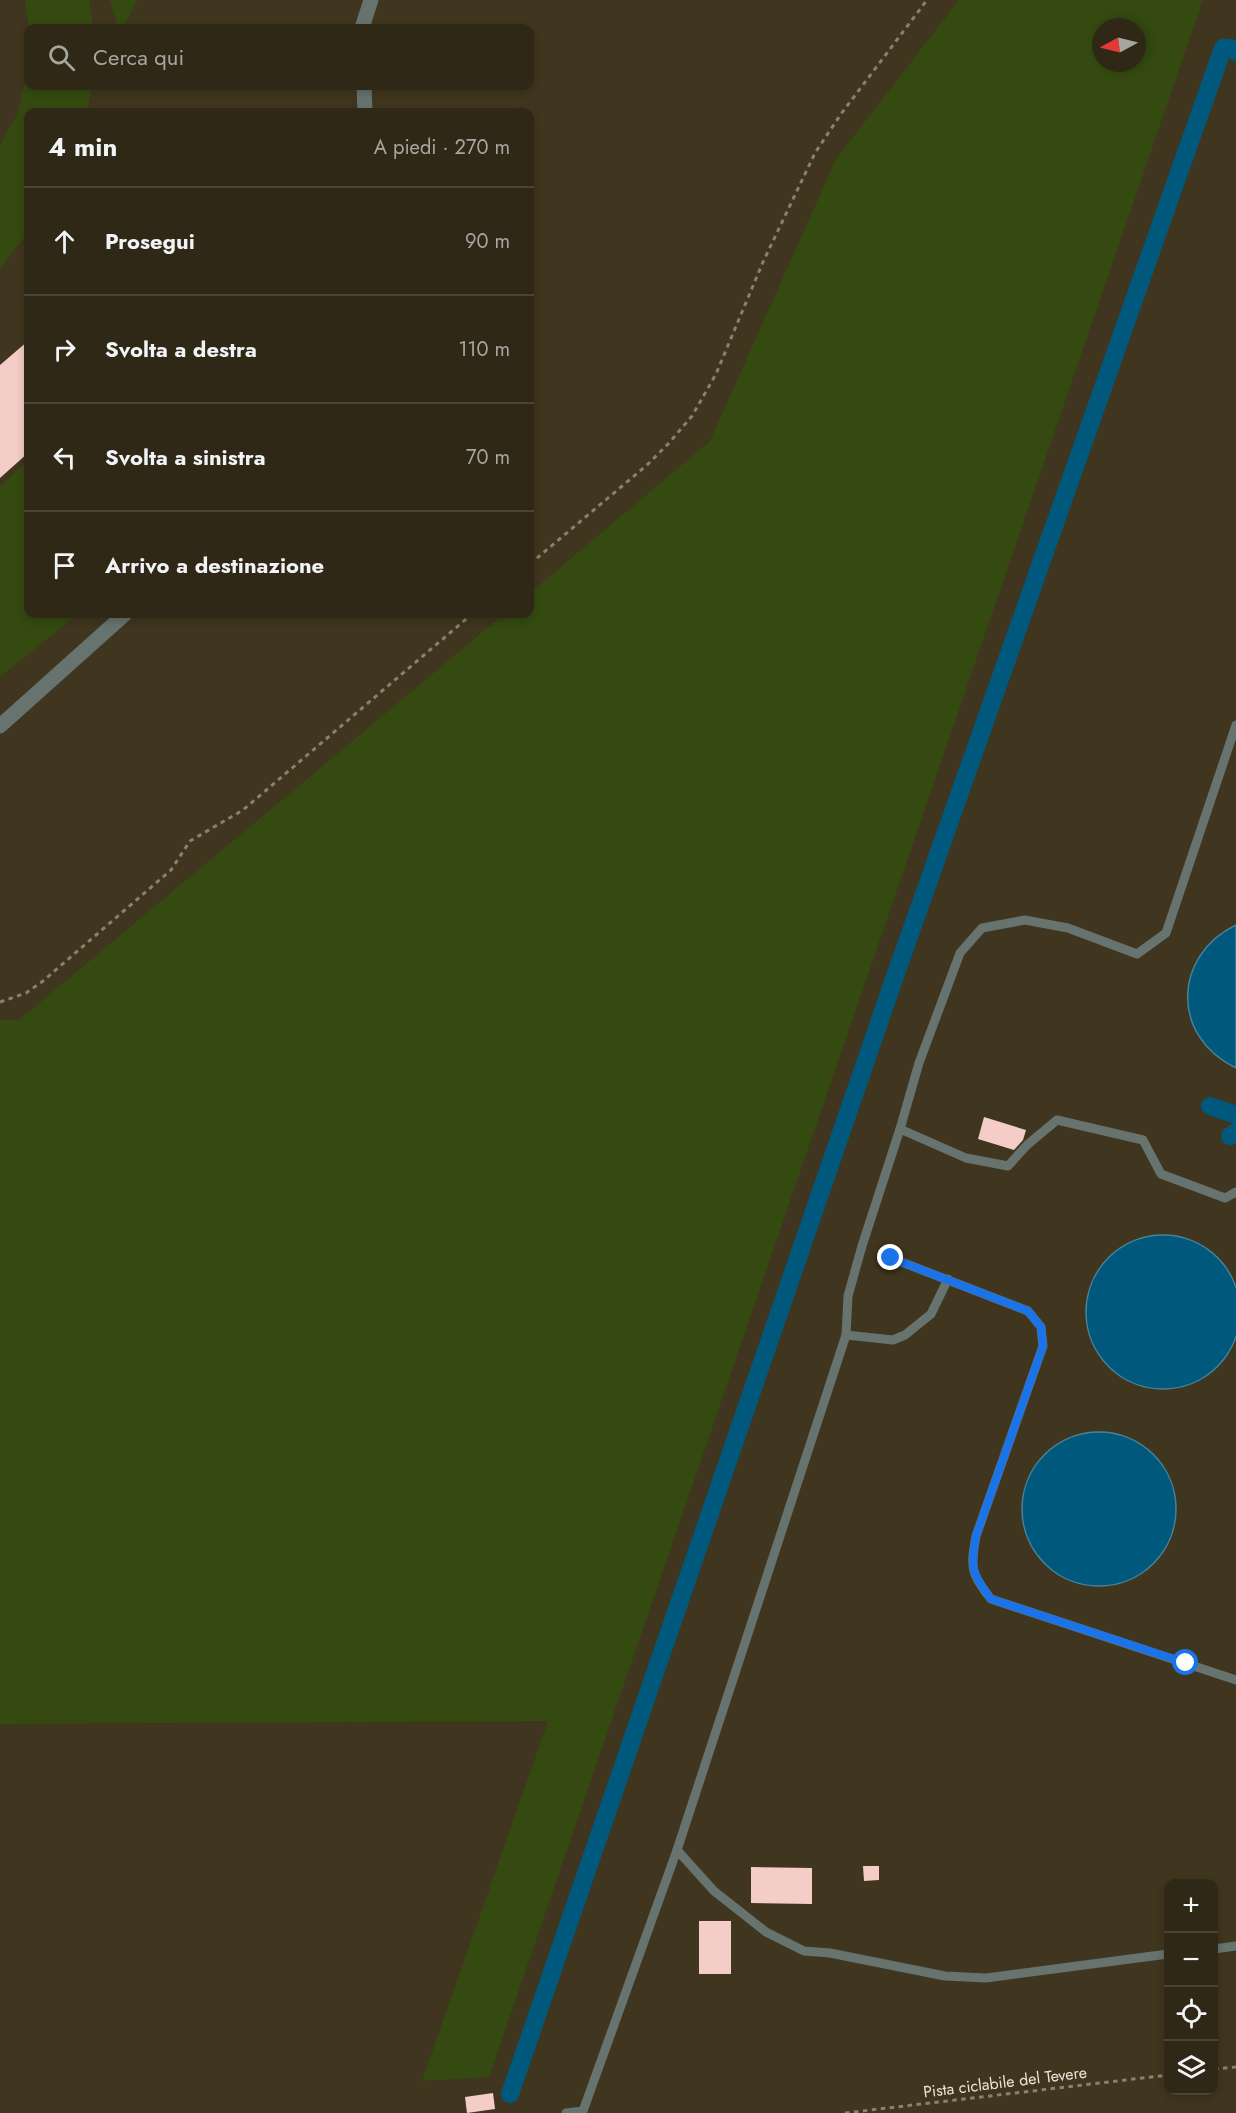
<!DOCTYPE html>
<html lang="it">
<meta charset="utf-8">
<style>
body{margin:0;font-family:Jost,sans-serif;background:#38301f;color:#f1f3f6}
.controls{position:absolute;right:18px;bottom:18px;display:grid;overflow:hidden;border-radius:12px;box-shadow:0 3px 9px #0003}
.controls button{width:54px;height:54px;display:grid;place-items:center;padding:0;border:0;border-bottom:2px solid #4b4435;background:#302816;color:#f1f3f6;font:30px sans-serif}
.compass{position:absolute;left:1092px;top:18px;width:54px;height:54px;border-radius:50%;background:#302816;box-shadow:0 3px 9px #0003;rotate:263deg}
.stop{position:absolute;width:18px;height:18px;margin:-14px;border:4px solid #1a73e8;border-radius:50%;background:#fff}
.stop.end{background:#1a73e8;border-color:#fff;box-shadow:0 2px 6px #0008}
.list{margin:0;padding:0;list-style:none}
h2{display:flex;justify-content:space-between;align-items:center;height:78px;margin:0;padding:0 24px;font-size:26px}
h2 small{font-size:20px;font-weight:400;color:#a8a6a1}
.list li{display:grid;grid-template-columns:39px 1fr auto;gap:18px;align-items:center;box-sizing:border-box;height:108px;padding:0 24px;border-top:2px solid #4b4435}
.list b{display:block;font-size:22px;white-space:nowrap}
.list em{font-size:20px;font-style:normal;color:#a8a6a1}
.icon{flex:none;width:33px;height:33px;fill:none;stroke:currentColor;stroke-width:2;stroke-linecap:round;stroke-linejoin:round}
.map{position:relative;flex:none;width:1236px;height:2113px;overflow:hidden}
.search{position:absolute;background:#302816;box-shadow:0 3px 9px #0003;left:24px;top:24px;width:510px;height:66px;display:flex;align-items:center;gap:15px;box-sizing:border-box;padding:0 21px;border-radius:12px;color:#a8a6a1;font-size:22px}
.panel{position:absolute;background:#302816;box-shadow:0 3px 9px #0003;left:24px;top:108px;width:510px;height:510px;border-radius:12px}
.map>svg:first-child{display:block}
.green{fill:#344a10;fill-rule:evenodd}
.water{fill:#00597d;stroke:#478398;stroke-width:1.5}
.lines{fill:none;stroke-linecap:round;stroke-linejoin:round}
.canal{stroke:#00597d;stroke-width:18}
.building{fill:#f5cdc7}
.path{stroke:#8a806d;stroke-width:3;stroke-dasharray:4.5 4.5;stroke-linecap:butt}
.service{stroke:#66736f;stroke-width:9}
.minor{stroke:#66736f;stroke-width:15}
.route{stroke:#1a73e8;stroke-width:8}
.labels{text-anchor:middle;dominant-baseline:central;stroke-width:6;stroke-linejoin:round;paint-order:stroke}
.street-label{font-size:16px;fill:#ece5d7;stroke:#40351e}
</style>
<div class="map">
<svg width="1236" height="2113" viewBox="0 0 1236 2113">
<rect width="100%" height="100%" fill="#40351e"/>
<g class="green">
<polygon points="25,0 89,0 93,28 29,28"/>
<polygon points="110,0 138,0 122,28 118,28"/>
<path d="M 959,0 L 1203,0 L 489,2077 L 422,2081 L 548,1721 L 0,1724 L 0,1020 L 19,1020 L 504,614 L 530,614 L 530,593 L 710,441 L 836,159 ZM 1101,27 L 1137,27 L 1137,63 L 1101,63 Z"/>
<polygon points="28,72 28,86 92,86 87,112 28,112 28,233 0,268 0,145 17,115"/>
<polygon points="28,461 28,614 78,614 0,677 0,486"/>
</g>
<g class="water">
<path d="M 1236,925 L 1236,1068 C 1171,1037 1172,956 1236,925 Z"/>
<circle cx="1163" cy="1312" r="77"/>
<circle cx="1099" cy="1509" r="77"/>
</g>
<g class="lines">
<g class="canal">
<polyline points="1210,1106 1236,1115"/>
<polyline points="1230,1136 1236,1132"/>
<polyline points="510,2094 893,982 1223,48 1231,48 1236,52"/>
</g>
</g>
<g class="building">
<polygon points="28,341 28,453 0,478 0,365"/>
<polygon points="984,1117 1026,1130 1023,1140 1014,1150 978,1139"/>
<polygon points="863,1866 879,1866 879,1880 864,1881"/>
<polygon points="751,1867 812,1868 812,1904 751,1903"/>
<rect x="699" y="1921" width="32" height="53"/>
<polygon points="493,2093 495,2109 467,2113 465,2097"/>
</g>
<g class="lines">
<g class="path">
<polyline points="530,564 647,465 669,443 692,416 716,374 763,262 815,153 841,114 927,0"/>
<polyline points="0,1002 26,993 43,981 171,870 190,841 243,810 472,614"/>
<polyline points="1214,2069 1236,2067"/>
<polyline points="845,2113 1168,2075"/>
</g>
<g class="service">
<polyline points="900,1129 966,1158 1008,1166 1027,1145 1057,1120 1143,1140 1161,1174 1225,1198 1236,1192"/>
<path d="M 891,1258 L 1028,1311 L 1041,1327 L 1043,1346 L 976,1536 C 970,1568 971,1574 991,1599 L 1236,1680"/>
<polyline points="846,1335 893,1340 905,1335 931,1314 948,1279"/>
<polyline points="1214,1949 1236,1946"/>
<polyline points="1168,1954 986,1978 945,1976 830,1953 804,1951 766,1932 714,1891 677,1850 846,1335 848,1296 862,1246 900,1129 919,1063 960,953 982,928 1025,920 1068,928 1137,954 1166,933 1236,725"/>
<polyline points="566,2113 583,2111 677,1850"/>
</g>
<g class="minor">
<polyline points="362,28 371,0"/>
<polyline points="364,86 365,112"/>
<polyline points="0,726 125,614"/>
</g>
</g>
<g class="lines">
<path class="route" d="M 891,1258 L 1028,1311 L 1041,1327 L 1043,1346 L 976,1536 C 970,1568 972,1574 991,1599 L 1186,1663"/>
</g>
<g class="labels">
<g class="street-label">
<text transform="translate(1005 2082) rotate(-7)">Pista ciclabile del Tevere</text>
</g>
</g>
</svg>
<div class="controls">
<button>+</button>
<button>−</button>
<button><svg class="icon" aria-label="locate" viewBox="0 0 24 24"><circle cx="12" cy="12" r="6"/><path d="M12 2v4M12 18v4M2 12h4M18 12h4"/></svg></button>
<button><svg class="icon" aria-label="layers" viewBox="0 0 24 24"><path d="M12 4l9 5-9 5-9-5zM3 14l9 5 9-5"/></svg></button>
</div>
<svg class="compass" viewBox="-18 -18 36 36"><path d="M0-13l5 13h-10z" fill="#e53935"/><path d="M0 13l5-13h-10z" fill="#a8a6a1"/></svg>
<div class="stop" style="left:1186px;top:1663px"></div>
<div class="stop end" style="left:891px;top:1258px"></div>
<div class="search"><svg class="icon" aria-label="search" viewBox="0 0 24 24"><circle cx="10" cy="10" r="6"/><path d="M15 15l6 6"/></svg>Cerca qui</div>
<section class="panel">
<h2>4 min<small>A piedi · 270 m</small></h2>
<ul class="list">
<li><svg class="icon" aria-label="ahead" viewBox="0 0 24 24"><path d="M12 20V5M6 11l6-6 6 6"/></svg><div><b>Prosegui</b></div><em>90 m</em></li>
<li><svg class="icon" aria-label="right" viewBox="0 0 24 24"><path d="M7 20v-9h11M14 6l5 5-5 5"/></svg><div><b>Svolta a destra</b></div><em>110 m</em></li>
<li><svg class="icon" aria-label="left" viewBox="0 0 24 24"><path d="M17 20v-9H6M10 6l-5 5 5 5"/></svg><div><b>Svolta a sinistra</b></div><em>70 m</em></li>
<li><svg class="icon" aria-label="arrive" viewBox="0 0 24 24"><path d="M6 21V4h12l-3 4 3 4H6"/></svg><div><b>Arrivo a destinazione</b></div></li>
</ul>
</section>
</div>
